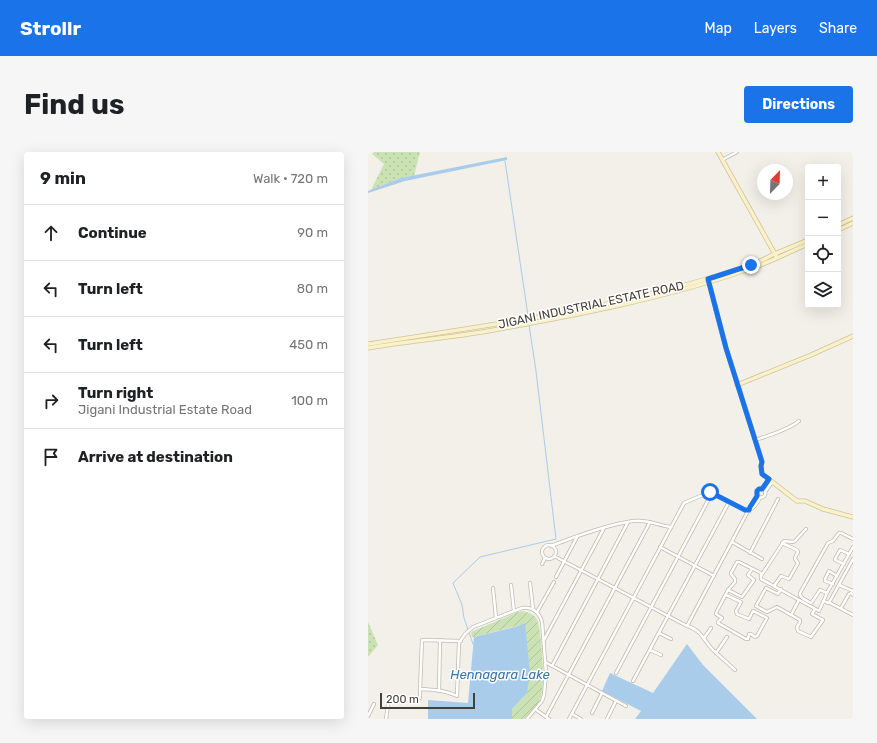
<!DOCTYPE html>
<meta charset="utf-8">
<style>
body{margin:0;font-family:Rubik,sans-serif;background:#f6f6f6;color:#202124}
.controls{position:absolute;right:12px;top:12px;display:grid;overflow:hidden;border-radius:4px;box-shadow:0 4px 16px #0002}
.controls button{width:36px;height:36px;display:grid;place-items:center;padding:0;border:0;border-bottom:1px solid #e0e0e0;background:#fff;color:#202124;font:20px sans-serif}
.compass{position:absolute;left:389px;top:12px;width:36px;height:36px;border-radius:50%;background:#fff;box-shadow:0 4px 16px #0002;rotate:23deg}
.scale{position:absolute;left:12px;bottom:10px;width:95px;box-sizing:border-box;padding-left:4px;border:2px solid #454037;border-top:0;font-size:11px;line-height:14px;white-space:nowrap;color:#454037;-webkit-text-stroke:3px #fff;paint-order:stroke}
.stop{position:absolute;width:12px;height:12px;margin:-9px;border:3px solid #1a73e8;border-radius:50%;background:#fff}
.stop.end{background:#1a73e8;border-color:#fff;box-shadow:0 1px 4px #0008}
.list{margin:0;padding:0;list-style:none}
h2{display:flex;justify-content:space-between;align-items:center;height:52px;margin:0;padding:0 16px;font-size:17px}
h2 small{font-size:13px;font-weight:400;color:#757577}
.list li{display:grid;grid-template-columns:26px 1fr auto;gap:12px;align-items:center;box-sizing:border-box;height:56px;padding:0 16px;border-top:1px solid #e0e0e0}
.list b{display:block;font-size:15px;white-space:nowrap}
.list p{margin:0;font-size:13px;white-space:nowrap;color:#757577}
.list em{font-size:13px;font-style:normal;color:#757577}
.icon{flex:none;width:22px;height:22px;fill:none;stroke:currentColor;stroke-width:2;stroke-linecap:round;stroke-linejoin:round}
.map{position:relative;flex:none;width:485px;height:567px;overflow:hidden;border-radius:4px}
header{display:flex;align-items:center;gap:24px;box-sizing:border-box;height:56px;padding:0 20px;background:#1a73e8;color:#fff}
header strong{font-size:19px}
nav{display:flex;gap:22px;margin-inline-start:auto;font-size:14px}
.intro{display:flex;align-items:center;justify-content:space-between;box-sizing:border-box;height:96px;padding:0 24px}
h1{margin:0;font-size:28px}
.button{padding:10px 18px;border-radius:4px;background:#1a73e8;color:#fff;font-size:14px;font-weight:700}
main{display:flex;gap:24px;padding:0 24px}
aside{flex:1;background:#fff;border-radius:4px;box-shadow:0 4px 16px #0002}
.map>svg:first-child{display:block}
.grass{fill:url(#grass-dots)}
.garden{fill:url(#garden-furrows)}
.water{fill:#a9ccea}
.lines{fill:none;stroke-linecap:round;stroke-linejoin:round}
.stream{stroke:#a9ccea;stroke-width:1}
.street-casing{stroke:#c0baae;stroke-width:4}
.secondary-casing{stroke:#cec49b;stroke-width:5}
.street{stroke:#fff;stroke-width:2.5}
.secondary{stroke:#faf1ca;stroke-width:3.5}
.route{stroke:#1a73e8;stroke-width:5}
.labels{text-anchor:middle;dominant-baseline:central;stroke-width:3;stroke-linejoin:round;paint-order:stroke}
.street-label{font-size:12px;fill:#454037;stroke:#fff}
.water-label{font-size:13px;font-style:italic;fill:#3973a7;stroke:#fff}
</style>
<header>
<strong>Strollr</strong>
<nav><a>Map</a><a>Layers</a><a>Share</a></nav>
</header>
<div class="intro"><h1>Find us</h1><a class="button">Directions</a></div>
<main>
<aside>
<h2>9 min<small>Walk · 720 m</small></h2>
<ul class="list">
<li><svg class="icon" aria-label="ahead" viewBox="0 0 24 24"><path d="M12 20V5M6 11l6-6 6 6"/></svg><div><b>Continue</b></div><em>90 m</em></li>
<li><svg class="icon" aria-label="left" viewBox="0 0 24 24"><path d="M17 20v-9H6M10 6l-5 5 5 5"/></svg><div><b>Turn left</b></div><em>80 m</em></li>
<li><svg class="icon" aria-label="left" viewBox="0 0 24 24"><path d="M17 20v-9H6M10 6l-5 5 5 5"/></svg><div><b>Turn left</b></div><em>450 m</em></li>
<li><svg class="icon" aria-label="right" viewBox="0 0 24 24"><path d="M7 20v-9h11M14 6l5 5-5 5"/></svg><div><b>Turn right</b><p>Jigani Industrial Estate Road</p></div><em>100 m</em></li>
<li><svg class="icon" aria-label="arrive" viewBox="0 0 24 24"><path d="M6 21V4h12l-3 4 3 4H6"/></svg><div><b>Arrive at destination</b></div></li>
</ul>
</aside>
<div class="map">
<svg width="485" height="567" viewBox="0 0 485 567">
<defs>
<pattern id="grass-dots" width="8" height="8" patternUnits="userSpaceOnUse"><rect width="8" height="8" fill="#cbe3b4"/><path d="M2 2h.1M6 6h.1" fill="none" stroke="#b0c49b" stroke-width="1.8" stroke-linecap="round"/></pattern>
<pattern id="garden-furrows" width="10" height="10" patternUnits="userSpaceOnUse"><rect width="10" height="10" fill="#cbe3b4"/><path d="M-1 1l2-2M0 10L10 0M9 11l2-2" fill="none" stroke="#b0c49b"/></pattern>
</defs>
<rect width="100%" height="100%" fill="#f2f0e8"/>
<g class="grass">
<polygon points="6,0 52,0 46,24 33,26 3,38 16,12 4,2"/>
<polygon points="0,470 10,493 0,505"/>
</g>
<path class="garden" d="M 155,459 C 160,460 165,462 168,466 C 174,475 177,534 173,545 C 170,554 162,561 156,567 L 144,567 L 144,557 L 159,541 L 157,472 L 106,485 L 104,485 L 103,480 L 150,460 Z"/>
<g class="water">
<polygon points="139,5 139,8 37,29 0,41 0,39 33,26"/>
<polygon points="157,471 162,521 159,541 144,557 144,567 60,567 60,548 100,551 106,485 147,475"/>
<polygon points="319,492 335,513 389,567 267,567 273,559 234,539 242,521 285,541"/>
</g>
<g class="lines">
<g class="stream">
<polyline points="137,9 161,170"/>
<polyline points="105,492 96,466 94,453 85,431 112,405 188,387 168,219 161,173"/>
</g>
<g class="street-casing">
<g id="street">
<polyline points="354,8 369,0"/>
<path d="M 387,288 C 400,284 421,277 431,269"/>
<circle cx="393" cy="341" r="4.5"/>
<polyline points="394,337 401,327"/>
<polyline points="397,340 404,330"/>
<polyline points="381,359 382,355 389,344"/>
<polyline points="364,390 394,407"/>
<circle cx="181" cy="400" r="7"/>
<path d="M 183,394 C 206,385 230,376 254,371 C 260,370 267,368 273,369 C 283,369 293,374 303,375"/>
<polyline points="292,395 346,424"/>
<polyline points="382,401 410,347"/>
<polyline points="186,404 319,474 380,359"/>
<polyline points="174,412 177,406"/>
<polyline points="476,412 467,408 467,407 472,398 481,402"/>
<polyline points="384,417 380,423 381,424 386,428 374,445 360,438 367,430 367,427 363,422 363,421 369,410 371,410 393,421 393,427 451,459 459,441 485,395"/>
<polyline points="393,424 416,389 425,390 427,389 438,377"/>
<polyline points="188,425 209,385"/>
<polyline points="162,431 165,457"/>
<polyline points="465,432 457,429 457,427 461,419 469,424"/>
<polyline points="143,433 146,459"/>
<polyline points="471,433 485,439"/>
<path d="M 406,434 L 413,424 L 421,427 L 430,411 L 427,407 C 427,404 429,402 430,400 L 429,398 L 414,391"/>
<polyline points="125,436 128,466"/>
<polyline points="413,437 410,442 398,436 388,454 399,460 409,455 432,468 432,470 429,475 430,479 443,485 455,468 444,462 447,457"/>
<path d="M 459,441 L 452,438 L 444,450 L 443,451 C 438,448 431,446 432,441 L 460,391 L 465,389 L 471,381 L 473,381 L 485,387"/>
<polyline points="358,443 373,450 368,459 369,462 381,467 385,459 399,466 389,484 387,485 383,482 381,482 380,487 378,487 350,471 350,470 354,466 348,462 348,461 360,438"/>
<polyline points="456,449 460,451 462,449 485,407"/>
<polyline points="462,451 485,463"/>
<polyline points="473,456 481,442 483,441 485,443"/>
<polyline points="169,460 186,430"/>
<polyline points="423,463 431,448"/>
<path d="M 319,474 C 332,477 336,488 344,497 C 351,504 360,511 367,518"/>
<polyline points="291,481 303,487"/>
<polyline points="336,486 343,476"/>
<polyline points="176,488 236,376"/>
<path d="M 93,489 L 54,488 L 52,537 C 65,538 77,538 89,544 L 91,491 L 97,482 L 105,475 L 154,456 C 164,455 171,460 174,470 L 178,521 L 176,543 L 174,549 L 159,567"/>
<polyline points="282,498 293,503"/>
<polyline points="348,501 359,485"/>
<polyline points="177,510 258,554"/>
<polyline points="184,514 260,370"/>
<polyline points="248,521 344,341"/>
<polyline points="265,529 361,350"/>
<polyline points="71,539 72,488"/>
<polyline points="52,546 52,537"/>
<polyline points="167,557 181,567"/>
<polyline points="224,561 234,541"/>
<polyline points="204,562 213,567"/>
<polyline points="0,564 6,552"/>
<polyline points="178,565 282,370"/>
<polyline points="18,567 20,553"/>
<path d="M 201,567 L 316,351 L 342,340 L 377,358 C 386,359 388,352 392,346"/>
<polyline points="239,567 248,549"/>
</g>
</g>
<g class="secondary-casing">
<g id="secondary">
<polyline points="350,0 408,104"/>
<polyline points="470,73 485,66"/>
<polyline points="470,78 485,71"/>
<polyline points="341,130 358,196 394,309 393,314 394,322 429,349 437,349 455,357 485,365"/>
<path d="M 0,192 C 128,172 258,156 382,113 C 389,111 397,107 404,103 C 416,98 428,93 440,88"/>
<path d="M 0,196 C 40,189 80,186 120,179 C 209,163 299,146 384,116 C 403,110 421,100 440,92"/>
<polyline points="369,233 443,203 485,184"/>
</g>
</g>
<use href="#street" class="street"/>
<use href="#secondary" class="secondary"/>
</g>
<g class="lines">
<polyline class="route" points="342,340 377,358 381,358 382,355 389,344 389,339 391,337 394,337 401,327 394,322 393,314 394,310 358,196 340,127 383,113"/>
</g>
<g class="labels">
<g class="street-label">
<text transform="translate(223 153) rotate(-12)">JIGANI INDUSTRIAL ESTATE ROAD</text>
</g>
<g class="water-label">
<text x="132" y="522">Hennagara Lake</text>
</g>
</g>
</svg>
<div class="controls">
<button>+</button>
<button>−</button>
<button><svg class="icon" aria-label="locate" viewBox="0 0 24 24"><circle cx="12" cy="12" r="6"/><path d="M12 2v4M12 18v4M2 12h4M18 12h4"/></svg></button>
<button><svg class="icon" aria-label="layers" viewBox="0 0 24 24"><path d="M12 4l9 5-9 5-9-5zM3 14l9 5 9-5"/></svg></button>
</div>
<svg class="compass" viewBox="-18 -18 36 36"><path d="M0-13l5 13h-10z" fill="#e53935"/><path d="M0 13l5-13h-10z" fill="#757577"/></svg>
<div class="scale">200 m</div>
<div class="stop" style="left:342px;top:340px"></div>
<div class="stop end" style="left:383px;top:113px"></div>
</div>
</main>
